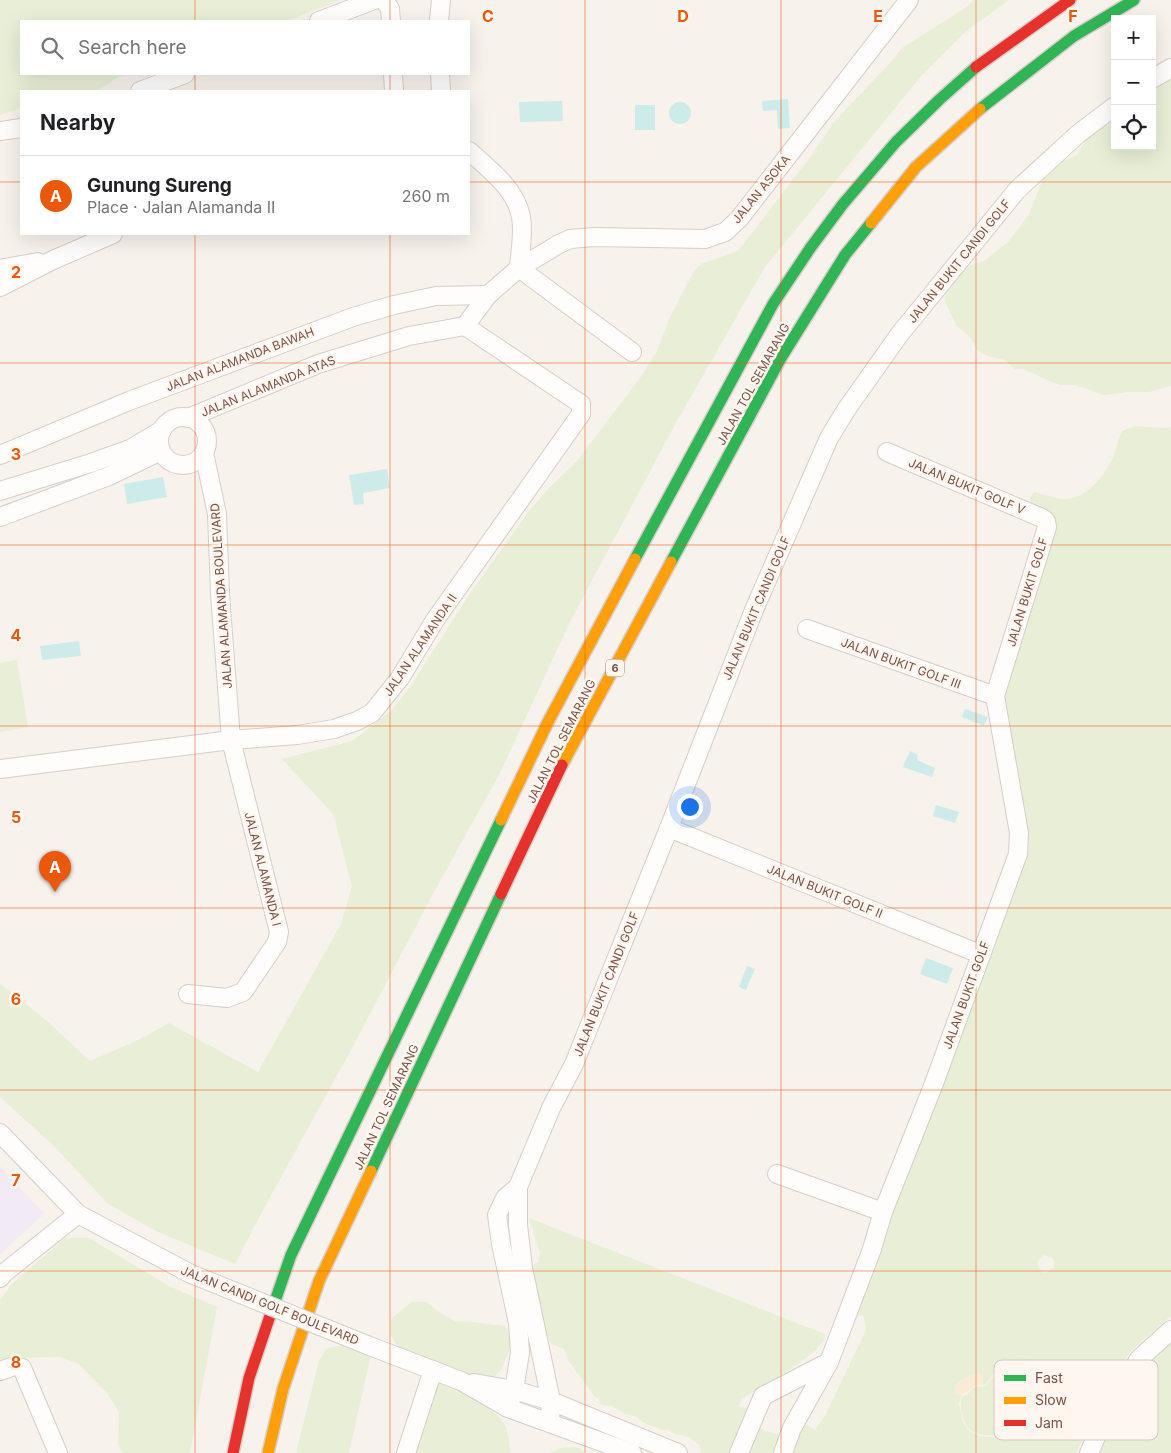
<!DOCTYPE html>
<meta charset="utf-8">
<style>
body{margin:0;font-family:Inter,sans-serif;background:#f2f2f2;color:#202124}
.controls{position:absolute;right:15px;top:15px;display:grid;overflow:hidden;border-radius:0px;box-shadow:0 5px 20px #0002}
.controls button{width:45px;height:45px;display:grid;place-items:center;padding:0;border:0;border-bottom:1px solid #e0e0e0;background:#fff;color:#202124;font:25px sans-serif}
.you{position:absolute;left:689px;top:806px;width:18px;height:18px;margin:-12px;border:4px solid #fff;border-radius:50%;background:#1a73e8;box-shadow:0 0 0 8px #1a73e833}
.badge{display:grid;place-items:center;width:32px;height:32px;border-radius:50%;background:#ea580c;color:#fff;font-size:16px;font-weight:700}
.pin{position:absolute;translate:-50% -41px;filter:drop-shadow(0 1px 2px #0008)}
.pin::after{content:'';position:absolute;top:26px;width:18px;height:15px;background:inherit;clip-path:polygon(0 0,100% 0,50% 100%)}
.list{margin:0;padding:0;list-style:none}
h2{display:flex;justify-content:space-between;align-items:center;height:65px;margin:0;padding:0 20px;font-size:21px}
h2 small{font-size:16px;font-weight:400;color:#757577}
.list li{display:grid;grid-template-columns:32px 1fr auto;gap:15px;align-items:center;box-sizing:border-box;height:80px;padding:0 20px;border-top:1px solid #e0e0e0}
.list b{display:block;font-size:19px;white-space:nowrap}
.list p{margin:0;font-size:16px;white-space:nowrap;color:#757577}
.list em{font-size:16px;font-style:normal;color:#757577}
.icon{flex:none;width:28px;height:28px;fill:none;stroke:currentColor;stroke-width:2;stroke-linecap:round;stroke-linejoin:round}
.map{position:relative;flex:none;width:1171px;height:1453px;overflow:hidden}
.search{position:absolute;background:#fff;box-shadow:0 5px 20px #0002;left:20px;top:20px;width:450px;height:55px;display:flex;align-items:center;gap:12px;box-sizing:border-box;padding:0 18px;border-radius:0px;color:#757577;font-size:19px}
.panel{position:absolute;background:#fff;box-shadow:0 5px 20px #0002;left:20px;top:90px;width:450px;height:145px;border-radius:0px}
.map>svg:first-child{display:block}
.education{fill:#f2eaf4}
.green{fill:#e8efd6;fill-rule:evenodd}
.sand{fill:#fbebd4}
.water{fill:#cdebe8}
.lines{fill:none;stroke-linecap:round;stroke-linejoin:round}
.street-casing{stroke:#d7cdc9;stroke-width:20}
.fast-casing{stroke:#dacec9;stroke-width:14}
.slow-casing{stroke:#dacec9;stroke-width:14}
.jam-casing{stroke:#dacec9;stroke-width:14}
.street{stroke:#fefdfc;stroke-width:18}
.fast{stroke:#30b455;stroke-width:11}
.slow{stroke:#ff9f0a;stroke-width:11}
.jam{stroke:#e5322d;stroke-width:11}
.street-bridge-casing{stroke:#d7cdc9;stroke-width:20;stroke-linecap:butt}
.street-bridge{stroke:#fefdfc;stroke-width:18}
.grid{fill:none;stroke:#e8590c;stroke-width:1;stroke-opacity:0.55}
.labels{text-anchor:middle;dominant-baseline:central;stroke-width:5;stroke-linejoin:round;paint-order:stroke}
.shield{fill:#fff6ef;stroke:#a1847c;stroke-width:1}
.shield-label{font-size:11px;font-weight:bold;fill:#79534a}
.street-label{font-size:12px;fill:#79534a;stroke:#fff6ef}
.key{fill:#fff6ef;stroke:#d7c5be;stroke-width:1}
.key-label{font-size:14px;fill:#79534a}
.grid-label{font-size:16px;text-anchor:middle;font-weight:bold;fill:#e8590c;stroke:#fff6ef;stroke-width:5;stroke-linejoin:round;paint-order:stroke}
</style>
<div class="map">
<svg width="1171" height="1453" viewBox="0 0 1171 1453">
<rect width="100%" height="100%" fill="#f8f2ec"/>
<polygon class="education" points="0,1166 44,1214 0,1254"/>
<g class="green">
<path d="M 0,0 L 341,0 L 286,21 L 21,21 L 21,74 L 126,74 C 112,78 108,87 95,91 L 21,91 L 21,108 L 0,115 Z"/>
<polygon points="973,0 1009,0 965,32 923,74 765,267 672,430 570,622 500,773 434,892 351,1050 262,1212 235,1264 158,1232 108,1204 54,1146 0,1097 0,983 47,1021 90,1061 138,1040 169,1023 258,1072 341,924 352,886 333,814 282,759 352,741 390,712 410,687 469,595 529,511 549,488 577,461 640,378 657,351 670,317 694,271 701,264 738,251 811,156 834,122 890,63 902,48 968,6"/>
<polygon points="1171,78 1171,386 1149,392 1129,392 1104,395 1075,385 1059,385 1023,369 1015,369 1004,360 987,356 976,349 971,338 956,325 945,302 945,290 962,268 984,261 1009,241 1029,214 1043,179 1055,165 1077,155 1089,134 1097,126 1109,125 1115,119 1115,146 1152,146 1152,89 1159,82"/>
<path d="M 1136,426 L 1165,428 L 1171,427 L 1171,1316 L 1130,1352 L 1109,1385 L 1076,1453 L 701,1453 L 699,1445 L 689,1437 L 675,1434 L 669,1430 L 661,1430 L 642,1422 L 637,1417 L 625,1414 L 612,1406 L 601,1405 L 598,1398 L 595,1397 L 568,1360 L 564,1349 L 552,1344 L 548,1338 L 547,1338 L 528,1270 L 532,1265 L 538,1262 L 540,1253 L 529,1218 L 825,1334 C 825,1336 825,1339 823,1341 C 817,1355 757,1390 741,1399 L 739,1407 L 746,1408 L 758,1428 L 775,1434 L 780,1433 L 785,1427 L 801,1421 L 815,1430 L 825,1416 L 866,1330 L 864,1317 L 855,1314 L 854,1309 L 1017,872 L 1000,696 L 1054,518 L 1049,512 L 1033,506 L 1030,498 L 1034,492 C 1043,494 1055,499 1064,499 C 1086,500 1105,475 1113,457 C 1116,449 1118,440 1122,431 ZM 1044,1255 L 1052,1258 L 1054,1262 L 1054,1267 L 1046,1273 L 1042,1272 L 1037,1265 L 1038,1261 ZM 1023,1359 L 1034,1362 L 1040,1369 L 1040,1375 L 1036,1384 L 1038,1402 L 1030,1413 L 1018,1424 L 1011,1438 L 999,1435 L 991,1437 L 979,1436 L 969,1431 L 963,1422 L 960,1409 L 959,1403 L 962,1395 L 956,1394 L 955,1387 L 961,1381 L 972,1375 L 983,1382 L 981,1385 L 985,1385 L 1000,1365 Z"/>
<polygon points="17,660 28,727 0,732 0,663"/>
<polygon points="65,1238 89,1238 169,1286 217,1307 190,1453 122,1453 118,1443 119,1412 107,1393 79,1364 60,1357 23,1358 0,1364 0,1300 12,1284"/>
<path d="M 412,1302 L 427,1302 L 436,1310 L 455,1321 L 473,1322 L 505,1326 L 511,1338 L 509,1352 L 501,1370 L 486,1386 L 484,1404 C 505,1421 509,1426 510,1453 L 407,1453 L 435,1370 L 397,1346 L 391,1335 L 390,1322 L 393,1317 Z"/>
<polygon points="1171,1337 1171,1453 1094,1453 1143,1362"/>
<polygon points="344,1345 371,1355 349,1453 296,1453 319,1361 327,1348"/>
<path d="M 1023,1361 C 1038,1365 1041,1364 1036,1381 C 1034,1388 1039,1395 1037,1401 C 1032,1415 1016,1422 1010,1436 C 991,1432 971,1443 963,1417 C 961,1410 960,1405 962,1397 L 968,1394 L 974,1387 L 986,1386 L 1001,1366 Z"/>
<polygon points="572,1447 580,1448 585,1453 550,1453 561,1448"/>
</g>
<path class="sand" d="M 979,1373 L 983,1377 L 983,1382 L 981,1385 L 974,1386 C 968,1391 964,1397 956,1394 L 955,1387 C 962,1380 970,1375 979,1373 Z"/>
<g class="water">
<polygon points="788,99 790,128 778,129 777,110 763,111 762,101"/>
<polygon points="562,101 563,121 520,122 519,102"/>
<circle cx="680" cy="113" r="11"/>
<rect x="635" y="105" width="20" height="25"/>
<polygon points="387,469 390,488 363,493 364,504 354,505 349,475"/>
<polygon points="163,477 167,497 127,504 124,484"/>
<polygon points="79,641 81,656 42,660 40,646"/>
<polygon points="965,709 988,717 984,726 962,717"/>
<polygon points="910,751 918,755 917,760 935,768 932,777 903,767"/>
<polygon points="936,805 959,812 955,823 933,816"/>
<polygon points="926,958 953,968 947,984 920,974"/>
<polygon points="747,966 755,969 746,990 739,987"/>
</g>
<g class="lines">
<g class="street-casing">
<g id="street">
<polyline points="382,0 385,1 390,9 391,21"/>
<polyline points="319,21 374,0"/>
<polyline points="439,21 441,0"/>
<polyline points="393,74 394,91"/>
<polyline points="440,74 441,91"/>
<polyline points="1152,79 1171,68"/>
<polyline points="140,91 185,74"/>
<polyline points="0,131 21,128"/>
<polyline points="0,269 38,262"/>
<polyline points="0,287 53,260 113,234"/>
<path d="M 465,326 L 488,295 L 519,268 C 520,252 524,233 521,217 C 516,189 489,169 469,151"/>
<polyline points="632,352 519,268 559,244 570,239 594,237 705,239 725,232 739,219 909,0"/>
<circle cx="183" cy="441" r="24"/>
<polyline points="188,418 318,364 409,336 465,326"/>
<polyline points="0,455 129,401 353,317 394,305 436,296 488,295"/>
<polyline points="0,491 91,463 130,449 162,430"/>
<polyline points="0,517 109,476 161,451"/>
<polyline points="807,629 995,696"/>
<polyline points="0,769 231,740 297,735 334,729 357,721 372,713 400,678 435,620 581,414 581,404 465,326"/>
<polyline points="669,828 980,954"/>
<polyline points="188,994 227,998 243,992 277,942 279,932 231,740 220,594 217,514 204,453"/>
<polyline points="0,1133 78,1214 191,1274"/>
<polyline points="777,1174 883,1212"/>
<polyline points="0,1278 4,1273 78,1214"/>
<polyline points="367,1345 461,1381 508,1408 632,1453"/>
<polyline points="0,1371 14,1366 22,1368 58,1453"/>
<polyline points="474,1383 514,1390 551,1401 678,1453"/>
<polyline points="508,1408 514,1390 520,1353 518,1323 501,1244 497,1215 505,1198 518,1187"/>
<polyline points="550,1423 551,1401 523,1268 518,1225 518,1187 551,1108 574,1064 669,828 754,610 829,438 846,410 899,335 1017,190 1078,134 1115,106"/>
<polyline points="406,1453 433,1370"/>
<polyline points="739,1453 763,1396 829,1362"/>
<polyline points="783,1453 792,1428 829,1362 872,1249 883,1212 933,1086 1018,854 1019,833 995,696 1047,527 1046,521 1042,518 887,452"/>
<polyline points="1089,1453 1107,1412 1139,1359 1171,1330"/>
</g>
</g>
<g class="fast-casing">
<g id="fast">
<polyline points="980,109 1074,36 1134,0"/>
<polyline points="635,559 773,304 811,247 843,204 896,142 939,100 976,67"/>
<polyline points="671,562 781,358 845,255 871,223"/>
<polyline points="371,1171 501,894"/>
<polyline points="274,1304 291,1255 501,820"/>
</g>
</g>
<g class="slow-casing">
<g id="slow">
<polyline points="871,223 916,167 980,109"/>
<polyline points="562,765 671,562"/>
<polyline points="501,820 548,722 635,559"/>
<polyline points="268,1453 283,1389 319,1281 371,1171"/>
</g>
</g>
<g class="jam-casing">
<g id="jam">
<polyline points="976,67 1070,0"/>
<polyline points="501,894 562,765"/>
<polyline points="233,1453 249,1378 274,1304"/>
</g>
</g>
<use href="#street" class="street"/>
<use href="#fast" class="fast"/>
<use href="#slow" class="slow"/>
<use href="#jam" class="jam"/>
<g class="street-bridge-casing">
<polyline id="street-bridge" points="191,1274 367,1345"/>
</g>
<use href="#street-bridge" class="street-bridge"/>
</g>
<path class="grid" d="M 195,0 L 195,21M 390,0 L 390,21M 585,0 L 585,1453M 781,0 L 781,1453M 976,0 L 976,1453M 195,74 L 195,91M 390,74 L 390,91M 0,182 L 21,182M 469,182 L 1171,182M 195,234 L 195,1453M 390,234 L 390,1453M 0,363 L 1171,363M 0,545 L 1171,545M 0,726 L 1171,726M 0,908 L 1171,908M 0,1090 L 1171,1090M 0,1271 L 1171,1271"/>
<g class="labels">
<rect class="shield" x="606" y="659.5" width="18" height="17" rx="4"/>
<g class="shield-label">
<text x="615" y="668">6</text>
</g>
<g class="street-label">
<text transform="translate(761 189) rotate(-51)">JALAN ASOKA</text>
<text transform="translate(959 261) rotate(-51)">JALAN BUKIT CANDI GOLF</text>
<text transform="translate(240 359) rotate(-21)">JALAN ALAMANDA BAWAH</text>
<text transform="translate(753 384) rotate(-61)">JALAN TOL SEMARANG</text>
<text transform="translate(268 386) rotate(-22)">JALAN ALAMANDA ATAS</text>
<text transform="translate(967 486) rotate(23)">JALAN BUKIT GOLF V</text>
<text transform="translate(1027 592) rotate(-73)">JALAN BUKIT GOLF</text>
<text transform="translate(221 596) rotate(-94)">JALAN ALAMANDA BOULEVARD</text>
<text transform="translate(756 608) rotate(-67)">JALAN BUKIT CANDI GOLF</text>
<text transform="translate(420 645) rotate(-56)">JALAN ALAMANDA II</text>
<text transform="translate(901 663) rotate(20)">JALAN BUKIT GOLF III</text>
<text transform="translate(561 741) rotate(-63)">JALAN TOL SEMARANG</text>
<text transform="translate(263 869) rotate(76)">JALAN ALAMANDA I</text>
<text transform="translate(825 891) rotate(22)">JALAN BUKIT GOLF II</text>
<text transform="translate(606 984) rotate(-68)">JALAN BUKIT CANDI GOLF</text>
<text transform="translate(966 995) rotate(-70)">JALAN BUKIT GOLF</text>
<text transform="translate(386 1107) rotate(-65)">JALAN TOL SEMARANG</text>
<text transform="translate(270 1305) rotate(22)">JALAN CANDI GOLF BOULEVARD</text>
</g>
</g>
<rect x="994" y="1360" width="164" height="80" rx="8" class="key"/>
<rect x="1004" y="1375" width="22" height="6" fill="#30b455"/>
<rect x="1004" y="1397" width="22" height="7" fill="#ff9f0a"/>
<rect x="1004" y="1420" width="22" height="6" fill="#e5322d"/>
<g class="key-label">
<text x="1035" y="1383">Fast</text>
<text x="1035" y="1405">Slow</text>
<text x="1035" y="1428">Jam</text>
</g>
<g class="grid-label">
<text x="488" y="22">C</text>
<text x="683" y="22">D</text>
<text x="878" y="22">E</text>
<text x="1073" y="22">F</text>
<text x="16" y="278">2</text>
<text x="16" y="460">3</text>
<text x="16" y="641">4</text>
<text x="16" y="823">5</text>
<text x="16" y="1005">6</text>
<text x="16" y="1186">7</text>
<text x="16" y="1368">8</text>
</g>
</svg>
<div class="controls">
<button>+</button>
<button>−</button>
<button><svg class="icon" aria-label="locate" viewBox="0 0 24 24"><circle cx="12" cy="12" r="6"/><path d="M12 2v4M12 18v4M2 12h4M18 12h4"/></svg></button>
</div>
<div class="you"></div>
<div class="pin badge" style="left:55px;top:892px">A</div>
<div class="search"><svg class="icon" aria-label="search" viewBox="0 0 24 24"><circle cx="10" cy="10" r="6"/><path d="M15 15l6 6"/></svg>Search here</div>
<section class="panel">
<h2>Nearby<small></small></h2>
<ul class="list">
<li><span class="badge">A</span><div><b>Gunung Sureng</b><p>Place · Jalan Alamanda II</p></div><em>260 m</em></li>
</ul>
</section>
</div>
